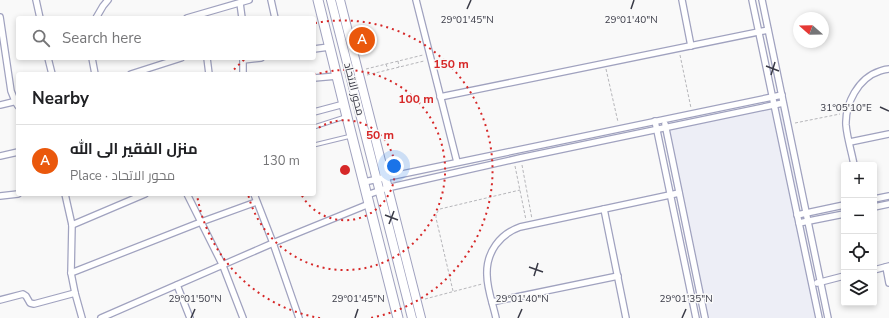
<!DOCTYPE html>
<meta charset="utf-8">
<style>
body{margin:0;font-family:"Nunito Sans",Cairo,sans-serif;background:#f2f2f2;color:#202124}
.controls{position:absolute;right:12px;bottom:12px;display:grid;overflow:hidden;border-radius:4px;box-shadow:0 2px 6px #0003}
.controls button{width:36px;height:36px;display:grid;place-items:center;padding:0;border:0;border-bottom:1px solid #e0e0e0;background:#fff;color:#202124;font:20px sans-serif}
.compass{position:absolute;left:793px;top:12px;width:36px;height:36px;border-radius:50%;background:#fff;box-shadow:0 2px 6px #0003;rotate:290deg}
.you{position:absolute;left:394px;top:166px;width:14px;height:14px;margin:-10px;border:3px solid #fff;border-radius:50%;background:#1a73e8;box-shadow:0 0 0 6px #1a73e833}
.badge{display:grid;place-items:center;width:26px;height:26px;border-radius:50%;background:#ea580c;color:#fff;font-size:13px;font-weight:700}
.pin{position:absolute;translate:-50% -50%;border:2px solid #fff;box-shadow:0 1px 4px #0006}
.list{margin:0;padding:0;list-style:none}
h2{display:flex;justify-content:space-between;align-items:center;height:52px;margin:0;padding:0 16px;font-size:17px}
h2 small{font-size:13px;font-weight:400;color:#757577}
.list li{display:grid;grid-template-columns:26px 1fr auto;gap:12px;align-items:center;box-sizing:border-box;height:72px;padding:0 16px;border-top:1px solid #e0e0e0}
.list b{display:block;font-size:15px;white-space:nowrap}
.list p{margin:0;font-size:13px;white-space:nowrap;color:#757577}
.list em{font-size:13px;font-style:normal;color:#757577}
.icon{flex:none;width:22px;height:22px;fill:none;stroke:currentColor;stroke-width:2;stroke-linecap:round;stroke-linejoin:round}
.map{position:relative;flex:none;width:889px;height:318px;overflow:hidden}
.search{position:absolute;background:#fff;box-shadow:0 2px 6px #0003;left:16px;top:16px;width:300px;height:44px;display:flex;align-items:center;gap:10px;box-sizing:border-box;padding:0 14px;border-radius:4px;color:#757577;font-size:15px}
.panel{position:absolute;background:#fff;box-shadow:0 2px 6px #0003;left:16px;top:72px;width:300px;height:124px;border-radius:4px}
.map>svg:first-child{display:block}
.built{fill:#edeef6}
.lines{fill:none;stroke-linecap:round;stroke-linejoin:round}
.lane-casing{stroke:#a0a2bf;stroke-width:5}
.street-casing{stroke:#a0a2bf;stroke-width:8}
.secondary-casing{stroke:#a0a2bf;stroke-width:10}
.primary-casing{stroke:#a0a2bf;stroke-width:11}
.path{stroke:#b6b6ba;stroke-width:1;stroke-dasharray:3 2;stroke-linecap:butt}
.lane{stroke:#fff;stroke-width:3}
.street{stroke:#fff;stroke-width:5.5}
.secondary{stroke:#fff;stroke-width:8}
.primary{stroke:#fff;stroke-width:9}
.ticks{fill:none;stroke:#393a46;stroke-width:1.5}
.ring{fill:none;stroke:#d62828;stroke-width:2;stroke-dasharray:2 4}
.labels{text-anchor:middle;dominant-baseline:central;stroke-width:3;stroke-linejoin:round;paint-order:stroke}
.street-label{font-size:11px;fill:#393a46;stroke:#f9f9f9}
.ticks-label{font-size:10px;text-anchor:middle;fill:#393a46;stroke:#f9f9f9;stroke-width:3;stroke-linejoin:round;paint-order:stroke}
.centre{fill:#d62828;stroke:#f9f9f9;stroke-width:2}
.ring-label{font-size:12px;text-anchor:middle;font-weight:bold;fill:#d62828;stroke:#f9f9f9;stroke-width:3;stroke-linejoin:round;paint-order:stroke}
</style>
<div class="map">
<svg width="889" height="318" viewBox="0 0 889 318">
<rect width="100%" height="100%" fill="#f9f9f9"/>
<polygon class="built" points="779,100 823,318 701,318 661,125"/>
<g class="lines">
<g class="lane-casing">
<g id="lane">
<polyline points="314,127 345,117"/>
<polyline points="314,145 351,136"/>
</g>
</g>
<g class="street-casing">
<g id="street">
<polyline points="36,0 40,18"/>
<polyline points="271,0 275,18"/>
<polyline points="416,0 457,162"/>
<polyline points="682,0 691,46"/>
<polyline points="752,0 819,318"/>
<polyline points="762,0 828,318"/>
<polyline points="240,3 242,18"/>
<polyline points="0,17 11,91 15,101 18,106"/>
<polyline points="96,18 103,6 108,0"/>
<polyline points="187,18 249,0"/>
<polyline points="314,49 329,47"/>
<polyline points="48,58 52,74"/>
<polyline points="92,58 95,74"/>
<polyline points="207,58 209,74"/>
<polyline points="243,60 261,58"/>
<polyline points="131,74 181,58"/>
<polyline points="243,74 243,58"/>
<polyline points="314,78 337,76"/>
<polyline points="440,97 768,30"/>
<polyline points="0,105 17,101"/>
<polyline points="314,112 344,104"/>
<polyline points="655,121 696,318"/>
<polyline points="665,124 705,318"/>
<polyline points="850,142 889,134"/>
<polyline points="0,156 18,152"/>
<path d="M 854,165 C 852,153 847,138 846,125 C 845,104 858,78 880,71 C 883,70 886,69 889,69"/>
<polyline points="364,182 782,95"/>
<polyline points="65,194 72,225 71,273 75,293 82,318"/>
<polyline points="187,194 223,266 243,318"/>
<polyline points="254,194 273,243 299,318"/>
<polyline points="367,195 387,188 520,158 783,103"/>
<polyline points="0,196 18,194"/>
<polyline points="874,199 889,196"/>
<polyline points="874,207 889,204"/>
<polyline points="604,209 626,318"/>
<polyline points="797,215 844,205"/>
<polyline points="799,223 844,214"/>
<polyline points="72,225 145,194"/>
<polyline points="886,267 889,283"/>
<polyline points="874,270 889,266"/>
<polyline points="71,273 201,222 256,202"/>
<polyline points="817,283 844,276"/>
<polyline points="177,285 190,318"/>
<polyline points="0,300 23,294 26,296 30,303 34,304 75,293"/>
<polyline points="492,302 618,276"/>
<polyline points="101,318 273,243 369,204"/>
<path d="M 496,318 C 493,304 487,289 487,275 C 486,252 500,234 520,227 L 679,193"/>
</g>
</g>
<g class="secondary-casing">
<g id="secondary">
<polyline points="331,0 412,318"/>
<polyline points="340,0 421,318"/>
</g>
</g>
<g class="primary-casing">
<polyline id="primary" points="318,0 347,117 398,318"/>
</g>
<g class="path">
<polyline points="680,55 691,108"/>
<polyline points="398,61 399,67"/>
<polyline points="386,64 388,70"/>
<polyline points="366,69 423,55"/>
<polyline points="606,69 618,122"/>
<polyline points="367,75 424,61"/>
<polyline points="795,123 840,114"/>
<polyline points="522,165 532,219"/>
<polyline points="515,166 526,220"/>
<path d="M 453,291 L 436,218 C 436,214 437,212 440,209 L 520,190"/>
<polyline points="425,299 482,284"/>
</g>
<use href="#lane" class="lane"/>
<use href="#street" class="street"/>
<use href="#secondary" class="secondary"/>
<use href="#primary" class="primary"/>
</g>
<path class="ticks" d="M 467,9 L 471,0M 631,9 L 634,0M 766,66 L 779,71M 771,75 L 775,62M 880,107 L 889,111M 385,215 L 398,220M 389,224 L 394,211M 529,267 L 543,272M 534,276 L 538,263M 191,318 L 195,309M 355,318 L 358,309M 518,318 L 522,309M 682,318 L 686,309"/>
<g class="ring">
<path d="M314 131A50 50 0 1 1 301 194"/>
<path d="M314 75A100 100 0 1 1 248 194"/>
<path d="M320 318A150 150 0 0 1 197 195M230 74A150 150 0 0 1 245 59M315 23A150 150 0 1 1 370 318"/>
</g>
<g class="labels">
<g class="street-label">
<text transform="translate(354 89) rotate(76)">محور الاتحاد</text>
</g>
</g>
<g class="ticks-label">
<text x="467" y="23">29°01'45"N</text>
<text x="631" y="23">29°01'40"N</text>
<text x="846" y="111">31°05'10"E</text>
<text x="195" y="302">29°01'50"N</text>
<text x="358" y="302">29°01'45"N</text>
<text x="522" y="302">29°01'40"N</text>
<text x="686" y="302">29°01'35"N</text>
</g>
<circle cx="345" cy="170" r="6" class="centre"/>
<g class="ring-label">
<text x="451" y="68">150 m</text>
<text x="416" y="103">100 m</text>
<text x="380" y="139">50 m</text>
</g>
</svg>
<div class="controls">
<button>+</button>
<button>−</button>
<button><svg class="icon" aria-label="locate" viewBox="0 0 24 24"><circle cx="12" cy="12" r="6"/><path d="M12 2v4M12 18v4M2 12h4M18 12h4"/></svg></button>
<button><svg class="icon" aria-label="layers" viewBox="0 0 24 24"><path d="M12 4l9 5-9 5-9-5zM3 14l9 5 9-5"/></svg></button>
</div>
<svg class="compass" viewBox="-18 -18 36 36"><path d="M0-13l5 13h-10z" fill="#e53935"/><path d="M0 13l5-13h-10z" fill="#757577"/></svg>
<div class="you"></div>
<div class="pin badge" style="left:362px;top:40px">A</div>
<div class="search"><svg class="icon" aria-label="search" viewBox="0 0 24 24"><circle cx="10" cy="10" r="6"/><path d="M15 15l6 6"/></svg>Search here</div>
<section class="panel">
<h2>Nearby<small></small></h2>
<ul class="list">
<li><span class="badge">A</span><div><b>منزل الفقير الى الله</b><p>Place · محور الاتحاد</p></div><em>130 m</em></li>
</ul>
</section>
</div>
